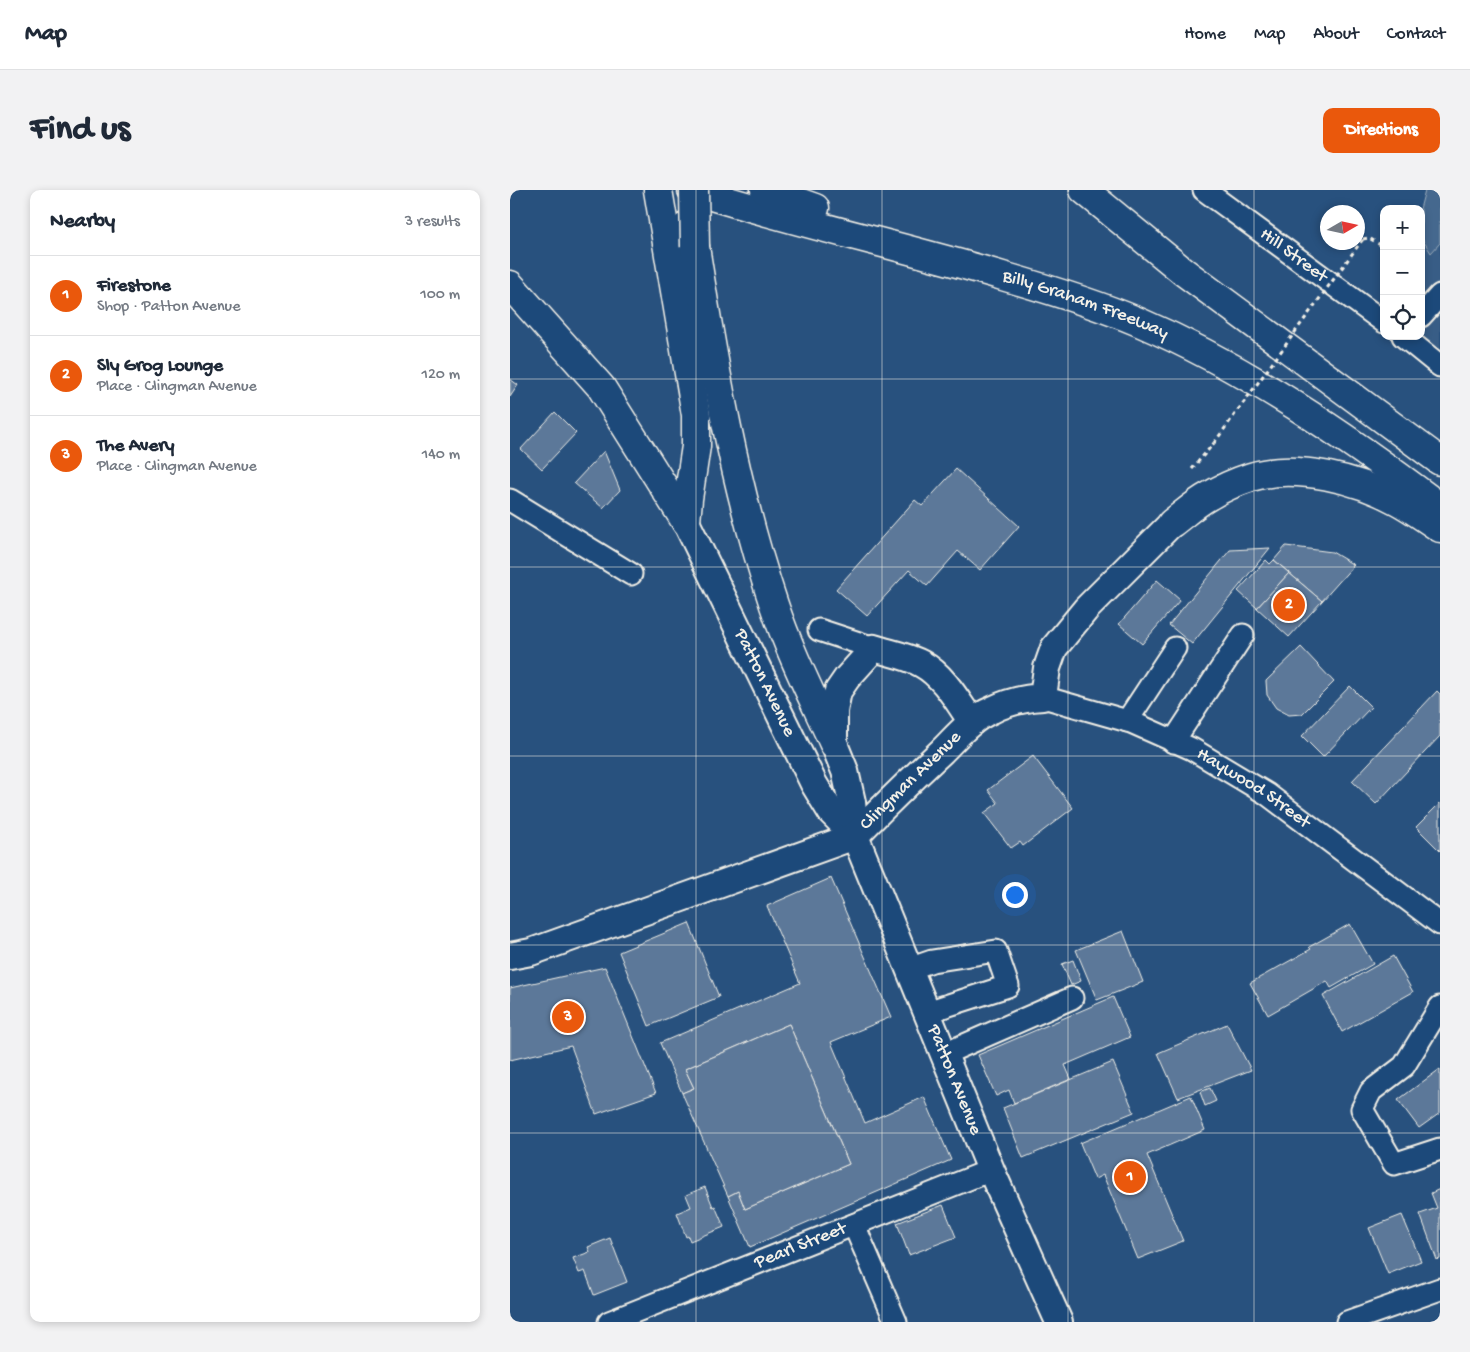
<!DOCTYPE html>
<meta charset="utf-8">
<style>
body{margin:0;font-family:"Gochi Hand",sans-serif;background:#f2f2f3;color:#1f2937}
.controls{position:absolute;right:15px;top:15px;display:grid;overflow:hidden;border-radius:10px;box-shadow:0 2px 8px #0003}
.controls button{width:45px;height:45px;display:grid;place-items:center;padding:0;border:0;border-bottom:1px solid #e0e1e3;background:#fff;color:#1f2937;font:25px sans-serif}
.compass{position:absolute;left:810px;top:15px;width:45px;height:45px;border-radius:50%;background:#fff;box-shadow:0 2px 8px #0003;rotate:81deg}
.you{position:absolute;left:504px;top:704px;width:18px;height:18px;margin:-12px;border:4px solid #fff;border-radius:50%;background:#1a73e8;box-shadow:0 0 0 8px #1a73e833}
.badge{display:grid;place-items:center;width:32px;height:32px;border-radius:50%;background:#ea580c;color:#fff;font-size:16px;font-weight:700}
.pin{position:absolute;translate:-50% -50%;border:2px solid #fff;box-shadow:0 1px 5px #0006}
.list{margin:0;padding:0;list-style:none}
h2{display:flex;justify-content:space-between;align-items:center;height:65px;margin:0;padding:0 20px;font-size:21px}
h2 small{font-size:16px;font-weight:400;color:#747a83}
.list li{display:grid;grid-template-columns:32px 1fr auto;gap:15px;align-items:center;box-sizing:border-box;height:80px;padding:0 20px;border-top:1px solid #e0e1e3}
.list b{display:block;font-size:19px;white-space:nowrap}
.list p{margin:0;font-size:16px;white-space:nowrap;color:#747a83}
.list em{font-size:16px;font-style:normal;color:#747a83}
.icon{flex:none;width:28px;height:28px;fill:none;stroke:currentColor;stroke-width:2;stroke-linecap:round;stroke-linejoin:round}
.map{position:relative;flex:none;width:930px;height:1132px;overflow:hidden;border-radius:10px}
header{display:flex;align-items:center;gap:30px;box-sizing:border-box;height:70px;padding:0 25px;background:#fff;border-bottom:1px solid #e0e1e3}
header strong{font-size:24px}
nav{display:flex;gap:28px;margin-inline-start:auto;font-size:18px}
.intro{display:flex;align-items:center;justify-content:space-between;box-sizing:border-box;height:120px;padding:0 30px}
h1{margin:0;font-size:35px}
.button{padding:12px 22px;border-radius:10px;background:#ea580c;color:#fff;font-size:18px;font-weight:700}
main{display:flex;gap:30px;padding:0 30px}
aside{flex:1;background:#fff;border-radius:10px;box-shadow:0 2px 8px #0003}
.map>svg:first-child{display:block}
.built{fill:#375d86}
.green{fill:#45688e;stroke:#9cacbb}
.building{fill:#5b7899;stroke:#f4f1e8}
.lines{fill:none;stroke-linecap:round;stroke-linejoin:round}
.minor-casing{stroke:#f4f1e8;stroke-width:25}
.major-casing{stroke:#f4f1e8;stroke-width:30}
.highway-casing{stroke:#f4f1e8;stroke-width:31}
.path{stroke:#f4f1e8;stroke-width:3;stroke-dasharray:4 4;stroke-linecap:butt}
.minor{stroke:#1f4a7a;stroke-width:21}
.major{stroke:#1f4a7a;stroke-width:26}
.highway{stroke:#1f4a7a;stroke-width:28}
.highway-bridge-casing{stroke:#f4f1e8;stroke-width:31;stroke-linecap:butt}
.path-bridge{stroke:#f4f1e8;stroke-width:3;stroke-dasharray:4 4;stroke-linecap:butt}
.highway-bridge{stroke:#1f4a7a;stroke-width:28}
.grid{fill:none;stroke:#f4f1e8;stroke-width:1;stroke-opacity:0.55}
.labels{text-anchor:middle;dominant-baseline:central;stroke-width:5;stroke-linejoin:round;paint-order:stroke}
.street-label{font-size:19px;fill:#f4f1e8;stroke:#1f4a7a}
</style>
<header>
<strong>Map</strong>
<nav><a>Home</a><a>Map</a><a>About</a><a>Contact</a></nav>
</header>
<div class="intro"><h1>Find us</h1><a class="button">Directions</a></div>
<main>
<aside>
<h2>Nearby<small>3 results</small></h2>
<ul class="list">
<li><span class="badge">1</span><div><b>Firestone</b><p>Shop · Patton Avenue</p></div><em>100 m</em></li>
<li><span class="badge">2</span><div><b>Sly Grog Lounge</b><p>Place · Clingman Avenue</p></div><em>120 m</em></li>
<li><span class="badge">3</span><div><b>The Avery</b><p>Place · Clingman Avenue</p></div><em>140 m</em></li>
</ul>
</aside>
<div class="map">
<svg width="930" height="1132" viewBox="0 0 930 1132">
<rect width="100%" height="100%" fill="#28517e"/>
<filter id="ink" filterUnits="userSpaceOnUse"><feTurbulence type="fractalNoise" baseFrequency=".02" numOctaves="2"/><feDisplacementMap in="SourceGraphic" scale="10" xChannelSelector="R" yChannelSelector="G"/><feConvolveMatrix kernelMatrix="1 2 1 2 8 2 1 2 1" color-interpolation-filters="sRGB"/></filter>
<g filter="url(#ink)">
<polygon class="built" points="930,6 930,160 911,146 911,38"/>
<polygon class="green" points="915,0 930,0 930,53 921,63 911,47 911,19 910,19"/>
<g class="building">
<polygon points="0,189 8,195 0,207"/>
<polygon points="45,222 66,243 32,279 11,259"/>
<polygon points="94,261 110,300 93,318 64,293"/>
<polygon points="446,279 509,336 470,380 448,361 417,396 399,380 357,426 326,399 405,310 412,316"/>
<polygon points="776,356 822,362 844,375 812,411 764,370"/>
<polygon points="760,358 682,454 659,435 720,360"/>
<polygon points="756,370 760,374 764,370 779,383 747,418 728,401"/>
<polygon points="779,383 812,411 779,447 747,418"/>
<polygon points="647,390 670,410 632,454 609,434"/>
<polygon points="791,457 824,492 792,524 779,525 766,518 757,505 756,491"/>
<polygon points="840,496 861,517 813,567 792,546"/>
<polygon points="927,501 930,504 930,546 866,614 842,591"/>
<polygon points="523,566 563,618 513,656 510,652 501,658 474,623 488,613 478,600"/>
<polygon points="930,613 930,661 906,637"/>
<polygon points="321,688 381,827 321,852 355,933 414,907 441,970 240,1057 218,1006 228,1001 235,1019 339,974 279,834 175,879 184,898 172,903 150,853 290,793 257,716"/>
<polygon points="179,733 209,807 139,836 109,762"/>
<polygon points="840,734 863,774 821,798 817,791 758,825 740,793 801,759 799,757"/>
<polygon points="613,741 633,792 587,810 566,760"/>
<polygon points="883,766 903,802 832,842 813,806"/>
<polygon points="563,770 571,791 561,795 552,774"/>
<polygon points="95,777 146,903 86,924 61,856 0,870 0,798"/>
<polygon points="603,807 620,847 555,875 561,889 504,913 499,900 486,906 468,865"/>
<polygon points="279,834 339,974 235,1019 228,1001 218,1006 172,903 184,898 175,879"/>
<polygon points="717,834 741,880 668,908 648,863"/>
<polygon points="603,872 624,922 513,968 493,918"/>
<polygon points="930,879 930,923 909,938 888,910"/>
<polygon points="700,898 706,911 695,916 690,902"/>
<polygon points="681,906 695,940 637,965 673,1051 628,1069 593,985 585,989 570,953"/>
<polygon points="195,997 203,1017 205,1016 214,1037 180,1051 178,1046 176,1047 167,1023 181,1017 176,1005"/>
<polygon points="930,999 930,1069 927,1070 910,1024 927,1018 921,1003"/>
<polygon points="433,1015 446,1047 399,1065 387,1033"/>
<polygon points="892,1025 911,1071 878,1084 859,1038"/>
<polygon points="100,1048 117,1092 84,1105 75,1081 69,1083 63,1068 80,1062 78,1057"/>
</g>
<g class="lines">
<g class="minor-casing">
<g id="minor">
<path id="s1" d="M 694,0 L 874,132"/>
<polyline points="911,126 930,105"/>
<polyline points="893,146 930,176"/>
<polyline points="0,310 121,384"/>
<polyline points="309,440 364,458"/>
<path id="s2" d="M 533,507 L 621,532 L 682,559 L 757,604 L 930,734"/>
<polyline points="617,531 665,458"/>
<polyline points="663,552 733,445"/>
<polyline points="399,779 422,771 486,761 498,796 417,822"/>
<polyline points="930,817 894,876 861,901 852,919 884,974 930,959"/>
<polyline points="434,864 562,808"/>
<polyline points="344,1035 386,1132"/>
<path id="s3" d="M 99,1132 L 481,980"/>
<polyline points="837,1132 930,1099"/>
</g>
</g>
<g class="major-casing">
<g id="major">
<path id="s4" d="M 176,332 L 304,594 L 321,622 L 345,646"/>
<path id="s5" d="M 462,532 C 448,512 434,486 412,474 C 398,466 379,463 364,458 L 337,488 L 328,501 L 324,521 L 324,554 L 335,581 L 342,612 L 345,646 L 481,980 L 549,1132"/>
<path id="s6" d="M 0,766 L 21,762 L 345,646 C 373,617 402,589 432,561 C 447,546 462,528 482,520 C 498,512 515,508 533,507 L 537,478 L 544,458 L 576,419 L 662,333"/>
</g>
</g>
<g class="highway-casing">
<g id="highway">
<polyline points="148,0 186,225 186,256 178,309 176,332"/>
<path id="s7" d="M 182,0 C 286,33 392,56 496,87 C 541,100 586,114 629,132 C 738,179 836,246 930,317"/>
<polyline points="255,0 305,18"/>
<polyline points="574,0 674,82 930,271"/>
<path d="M 177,36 L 185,57 C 204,177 225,299 264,415 C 280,463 303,508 324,554"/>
<polyline points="0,95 91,197 176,332"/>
<path d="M 662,333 C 674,324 686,313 699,306 C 712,298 726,292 741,287 C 786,273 848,289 888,311 C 903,319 916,329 930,338"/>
</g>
</g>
<g class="path">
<polyline points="853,49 859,48 874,57"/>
<polyline points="682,279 704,253"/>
</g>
<use href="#minor" class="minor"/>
<use href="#major" class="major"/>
<use href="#highway" class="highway"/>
<g class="highway-bridge-casing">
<polyline id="highway-bridge" points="184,0 185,57"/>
</g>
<polyline class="path-bridge" points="704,253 853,49"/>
<use href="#highway-bridge" class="highway-bridge"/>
</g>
</g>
<path class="grid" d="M 186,0 L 186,1132M 372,0 L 372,1132M 558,0 L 558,1132M 744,0 L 744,1132M 0,189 L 930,189M 0,377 L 930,377M 0,566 L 930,566M 0,755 L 930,755M 0,943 L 930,943"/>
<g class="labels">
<g class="street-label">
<text stroke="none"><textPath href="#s1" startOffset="111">Hill Street</textPath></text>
<text stroke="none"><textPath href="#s7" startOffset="410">Billy Graham Freeway</textPath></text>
<text stroke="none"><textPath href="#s4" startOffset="179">Patton Avenue</textPath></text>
<text stroke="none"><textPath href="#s6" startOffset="444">Clingman Avenue</textPath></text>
<text stroke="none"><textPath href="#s2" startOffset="231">Haywood Street</textPath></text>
<text stroke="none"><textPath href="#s5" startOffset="596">Patton Avenue</textPath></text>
<text stroke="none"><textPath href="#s3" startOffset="206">Pearl Street</textPath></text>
</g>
</g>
</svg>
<div class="controls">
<button>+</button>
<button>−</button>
<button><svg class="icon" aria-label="locate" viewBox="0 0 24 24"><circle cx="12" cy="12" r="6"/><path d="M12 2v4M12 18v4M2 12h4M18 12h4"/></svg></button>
</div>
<svg class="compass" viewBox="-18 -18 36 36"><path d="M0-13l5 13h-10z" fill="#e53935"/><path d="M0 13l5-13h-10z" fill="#747a83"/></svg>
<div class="you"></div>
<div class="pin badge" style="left:620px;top:987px">1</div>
<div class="pin badge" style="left:779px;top:415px">2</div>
<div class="pin badge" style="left:58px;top:827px">3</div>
</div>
</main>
